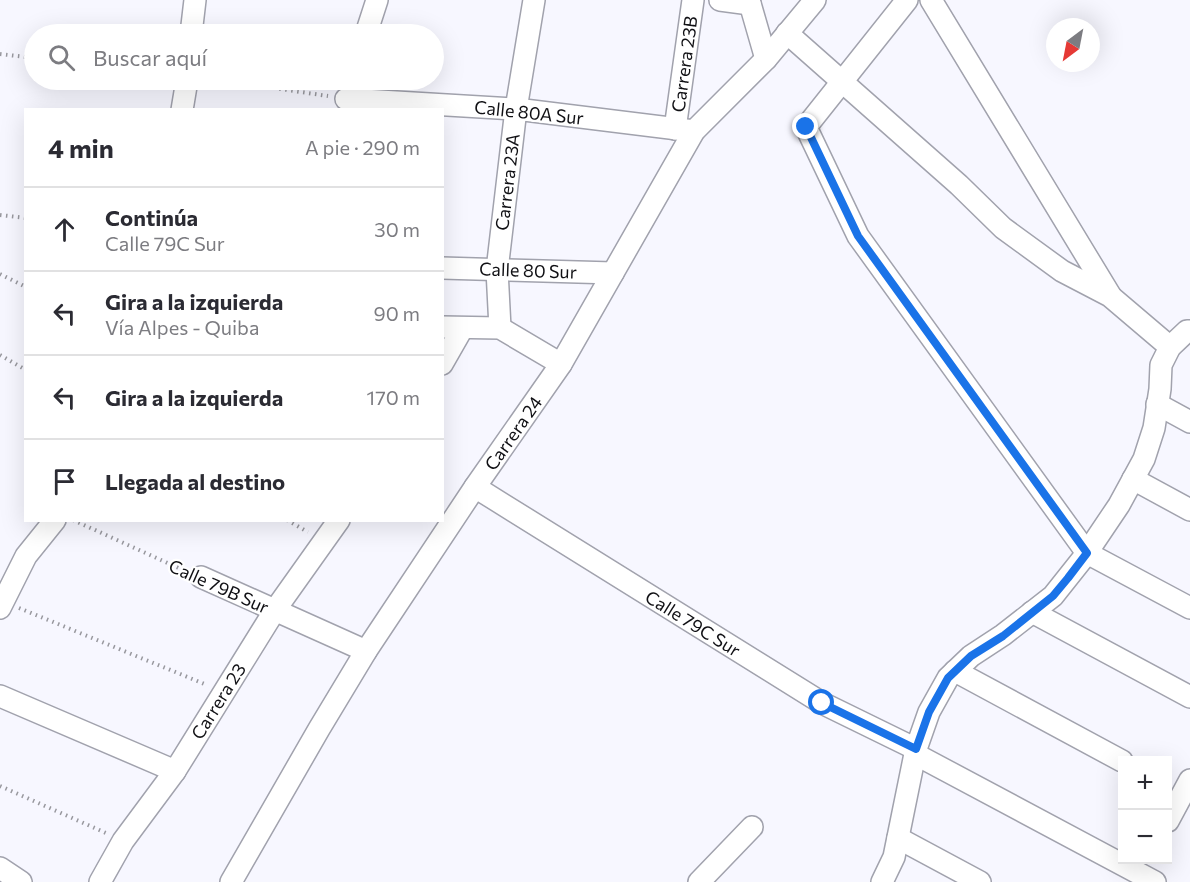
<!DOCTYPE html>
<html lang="es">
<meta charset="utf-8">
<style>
body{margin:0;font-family:Commissioner,sans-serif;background:#f2f2f3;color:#2b2b33}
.controls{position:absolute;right:18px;bottom:18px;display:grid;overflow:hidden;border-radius:0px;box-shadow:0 6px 24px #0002}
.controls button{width:54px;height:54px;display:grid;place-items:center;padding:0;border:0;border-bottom:2px solid #e1e1e2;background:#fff;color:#2b2b33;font:30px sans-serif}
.compass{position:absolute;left:1046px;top:18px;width:54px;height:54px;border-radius:50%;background:#fff;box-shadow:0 6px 24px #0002;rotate:212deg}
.stop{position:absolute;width:18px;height:18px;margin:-14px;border:4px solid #1a73e8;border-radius:50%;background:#fff}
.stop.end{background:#1a73e8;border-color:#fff;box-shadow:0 2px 6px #0008}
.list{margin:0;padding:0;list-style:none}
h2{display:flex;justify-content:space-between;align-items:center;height:78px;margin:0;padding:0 24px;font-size:26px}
h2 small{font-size:20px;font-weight:400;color:#7c7c81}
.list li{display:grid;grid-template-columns:39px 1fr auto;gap:18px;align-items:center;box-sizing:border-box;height:84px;padding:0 24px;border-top:2px solid #e1e1e2}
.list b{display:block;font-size:22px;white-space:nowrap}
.list p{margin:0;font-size:20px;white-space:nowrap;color:#7c7c81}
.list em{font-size:20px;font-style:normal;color:#7c7c81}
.icon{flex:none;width:33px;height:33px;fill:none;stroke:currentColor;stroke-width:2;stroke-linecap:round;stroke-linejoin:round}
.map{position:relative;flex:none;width:1190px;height:882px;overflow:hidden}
.search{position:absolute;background:#fff;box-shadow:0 6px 24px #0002;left:24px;top:24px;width:420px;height:66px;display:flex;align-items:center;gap:15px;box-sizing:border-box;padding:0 21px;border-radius:33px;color:#7c7c81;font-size:22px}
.panel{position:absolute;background:#fff;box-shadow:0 6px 24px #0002;left:24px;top:108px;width:420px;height:414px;border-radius:0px}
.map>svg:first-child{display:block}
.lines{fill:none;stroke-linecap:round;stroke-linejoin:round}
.minor-casing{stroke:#a1a2ad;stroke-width:24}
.path{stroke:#98989e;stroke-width:4;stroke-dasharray:1.5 4.5;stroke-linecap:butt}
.minor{stroke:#fff;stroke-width:21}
.route{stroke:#1a73e8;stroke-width:8}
.labels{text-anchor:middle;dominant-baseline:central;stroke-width:4.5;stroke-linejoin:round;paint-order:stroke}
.street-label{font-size:18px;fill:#101014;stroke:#fff}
</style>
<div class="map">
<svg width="1190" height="882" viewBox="0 0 1190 882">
<rect width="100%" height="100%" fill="#f7f7ff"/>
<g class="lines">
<g class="minor-casing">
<g id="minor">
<polyline points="720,0 750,4"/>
<polyline points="749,0 766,59"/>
<polyline points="907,0 806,127 858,236 1087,553 1190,608"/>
<polyline points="931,0 1110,295"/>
<polyline points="787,33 959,185 1003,228 1062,271 1110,296 1170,347"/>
<polyline points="191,34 195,0"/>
<polyline points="366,34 377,0"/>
<polyline points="346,99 516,109 694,131"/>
<polyline points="182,110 187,80"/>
<polyline points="675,129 693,0"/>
<polyline points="442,268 613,273"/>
<polyline points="442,327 500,328 561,364"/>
<polyline points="500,328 497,270 516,109 534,0"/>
<polyline points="442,364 462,329"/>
<polyline points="1157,404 1190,422"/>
<polyline points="1133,479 1190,510"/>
<polyline points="475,487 822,703 916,749"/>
<polyline points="201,577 366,651"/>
<polyline points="0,608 26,556 55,520"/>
<polyline points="1032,612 1190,697"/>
<polyline points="955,671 1122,761"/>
<polyline points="0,696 175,771"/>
<polyline points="915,754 1155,882"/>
<polyline points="1168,821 1190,780"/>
<polyline points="898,838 980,882"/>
<polyline points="0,868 21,882"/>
<polyline points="100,882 123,841 175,771 275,610 339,520"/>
<polyline points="231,882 319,729 366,651 475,487 561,364 694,131 766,59 815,0"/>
<polyline points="699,882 752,827"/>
<polyline points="882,882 894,857 916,749 929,712 948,678 971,656 1003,635 1053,596 1084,557 1119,505 1144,459 1154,428 1160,389 1161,365 1170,347 1187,331 1190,331"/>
</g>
</g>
<g class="path">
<polyline points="0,54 34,58"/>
<polyline points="220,80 328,96"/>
<polyline points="0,215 26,218"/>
<polyline points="0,274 26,287"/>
<polyline points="0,355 26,370"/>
<polyline points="73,520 183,570"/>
<polyline points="287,520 308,532"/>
<polyline points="19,608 207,685"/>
<polyline points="0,786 106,833"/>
</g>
<use href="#minor" class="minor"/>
</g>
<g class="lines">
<polyline class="route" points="806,127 858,236 1087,553 1068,578 1053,596 1003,636 971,656 948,678 929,712 916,749 822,703"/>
</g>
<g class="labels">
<g class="street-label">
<text transform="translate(684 64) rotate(-82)">Carrera 23B</text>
<text transform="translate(529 112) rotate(6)">Calle 80A Sur</text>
<text transform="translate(507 182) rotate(-83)">Carrera 23A</text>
<text transform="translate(528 270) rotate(2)">Calle 80 Sur</text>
<text transform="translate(513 433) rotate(-55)">Carrera 24</text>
<text transform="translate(219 586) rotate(24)">Calle 79B Sur</text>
<text transform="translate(693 623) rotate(32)">Calle 79C Sur</text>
<text transform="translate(218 701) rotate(-58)">Carrera 23</text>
</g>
</g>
</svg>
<div class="controls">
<button>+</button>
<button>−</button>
</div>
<svg class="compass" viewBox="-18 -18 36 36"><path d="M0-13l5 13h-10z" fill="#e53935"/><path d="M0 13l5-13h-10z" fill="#7c7c81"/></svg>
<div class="stop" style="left:822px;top:703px"></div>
<div class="stop end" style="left:806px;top:127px"></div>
<div class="search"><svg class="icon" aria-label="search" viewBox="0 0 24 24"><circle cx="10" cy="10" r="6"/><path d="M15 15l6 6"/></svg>Buscar aquí</div>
<section class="panel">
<h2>4 min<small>A pie · 290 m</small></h2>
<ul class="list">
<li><svg class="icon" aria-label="ahead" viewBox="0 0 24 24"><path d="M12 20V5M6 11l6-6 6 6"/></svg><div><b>Continúa</b><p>Calle 79C Sur</p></div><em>30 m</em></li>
<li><svg class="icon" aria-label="left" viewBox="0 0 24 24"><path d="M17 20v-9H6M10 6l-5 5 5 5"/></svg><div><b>Gira a la izquierda</b><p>Vía Alpes - Quiba</p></div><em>90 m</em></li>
<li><svg class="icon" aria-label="left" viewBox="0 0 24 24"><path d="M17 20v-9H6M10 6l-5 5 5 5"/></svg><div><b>Gira a la izquierda</b></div><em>170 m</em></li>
<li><svg class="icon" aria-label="arrive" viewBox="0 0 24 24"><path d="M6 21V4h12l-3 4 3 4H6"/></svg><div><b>Llegada al destino</b></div></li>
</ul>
</section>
</div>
